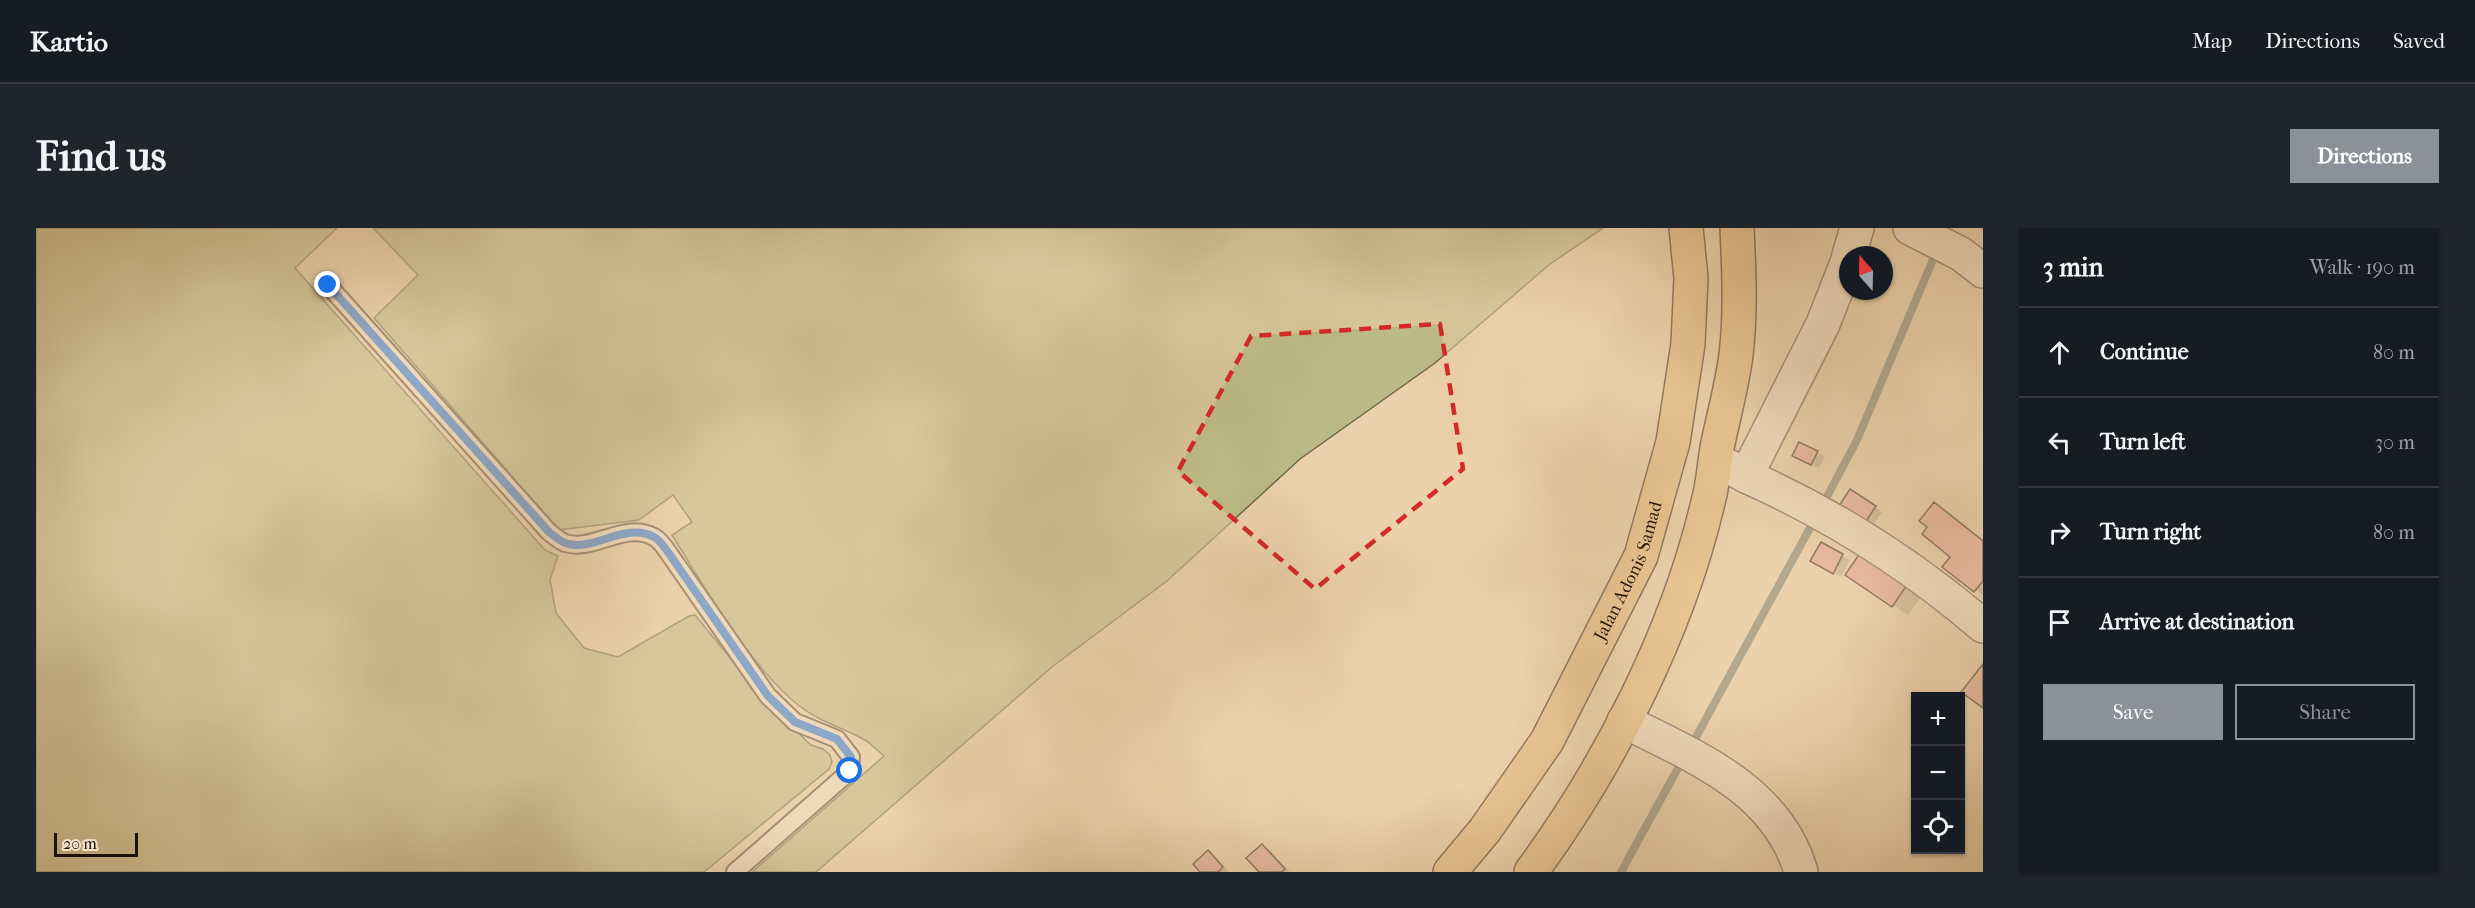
<!DOCTYPE html>
<meta charset="utf-8">
<style>
body{margin:0;font-family:"IM FELL French Canon",serif;background:#20242c;color:#f1f3f6}
.controls{position:absolute;right:18px;bottom:18px;display:grid;overflow:hidden;border-radius:0px;box-shadow:0 2px 4px #0004}
.controls button{width:54px;height:54px;display:grid;place-items:center;padding:0;border:0;border-bottom:2px solid #363941;background:#171b24;color:#f1f3f6;font:30px sans-serif}
.compass{position:absolute;left:1803px;top:18px;width:54px;height:54px;border-radius:50%;background:#171b24;box-shadow:0 2px 4px #0004;rotate:340deg}
.scale{position:absolute;left:18px;bottom:15px;width:84px;box-sizing:border-box;padding-left:6px;border:3px solid #1f1309;border-top:0;font-size:16px;line-height:21px;white-space:nowrap;color:#1f1309;-webkit-text-stroke:4px #f3e2c9;paint-order:stroke}
.stop{position:absolute;width:18px;height:18px;margin:-14px;border:4px solid #1a73e8;border-radius:50%;background:#fff}
.stop.end{background:#1a73e8;border-color:#fff;box-shadow:0 2px 6px #0008}
.list{margin:0;padding:0;list-style:none}
h2{display:flex;justify-content:space-between;align-items:center;height:78px;margin:0;padding:0 24px;font-size:26px}
h2 small{font-size:20px;font-weight:400;color:#9ea1a6}
.list li{display:grid;grid-template-columns:39px 1fr auto;gap:18px;align-items:center;box-sizing:border-box;height:90px;padding:0 24px;border-top:2px solid #363941}
.list b{display:block;font-size:22px;white-space:nowrap}
.list em{font-size:20px;font-style:normal;color:#9ea1a6}
.actions{display:flex;gap:12px;padding:18px 24px}
.actions a{flex:1;padding:14px 0;border:2px solid #8c9099;border-radius:0px;text-align:center;font-size:21px;color:#8c9099}
.actions .main{background:#8c9099;color:#fff}
.icon{flex:none;width:33px;height:33px;fill:none;stroke:currentColor;stroke-width:2;stroke-linecap:round;stroke-linejoin:round}
.map{position:relative;flex:none;width:1947px;height:644px;overflow:hidden;border-radius:0px}
header{display:flex;align-items:center;gap:36px;box-sizing:border-box;height:84px;padding:0 30px;background:#171b24;border-bottom:2px solid #363941}
header strong{font-size:28px}
nav{display:flex;gap:33px;margin-inline-start:auto;font-size:21px}
.intro{display:flex;align-items:center;justify-content:space-between;box-sizing:border-box;height:144px;padding:0 36px}
h1{margin:0;font-size:42px}
.button{padding:15px 27px;border-radius:0px;background:#8c9099;color:#fff;font-size:21px;font-weight:700}
main{display:flex;gap:36px;padding:0 36px}
aside{flex:1;background:#171b24;border-radius:0px;box-shadow:0 2px 4px #0004}
.map>svg:first-child{display:block}
.green{fill:#bcbb87;stroke:#6e6748;stroke-width:1.5}
.shadow{fill:#0003}
.lines{fill:none;stroke-linecap:round;stroke-linejoin:round}
.stream{stroke:#68756c;stroke-width:8}
.building{fill:#e5a091;stroke:#1f1309;stroke-width:1.5}
.service-casing{stroke:#524332;stroke-width:20}
.minor-casing{stroke:#524332;stroke-width:36}
.trunk-casing{stroke:#1f1309;stroke-width:36}
.service{stroke:#f3e2c9;stroke-width:16}
.minor{stroke:#f3e2c9;stroke-width:33}
.trunk{stroke:#e6b976;stroke-width:33}
.route{stroke:#1a73e8;stroke-width:8}
.marked{fill:none;stroke:#d62828;stroke-width:4.5;stroke-dasharray:12 8;stroke-linejoin:round}
.labels{text-anchor:middle;dominant-baseline:central;stroke-width:4.5;stroke-linejoin:round;paint-order:stroke}
.street-label{font-size:18px;fill:#1f1309;stroke:#f3e2c9}
</style>
<header>
<strong>Kartio</strong>
<nav><a>Map</a><a>Directions</a><a>Saved</a></nav>
</header>
<div class="intro"><h1>Find us</h1><a class="button">Directions</a></div>
<main>
<div class="map">
<svg width="1947" height="644" viewBox="0 0 1947 644">
<rect width="100%" height="100%" fill="#ecd2ac"/>
<filter id="stains"><feTurbulence type="fractalNoise" baseFrequency=".00333" numOctaves="4"/><feColorMatrix values="0 0 0 0 .2 0 0 0 0 .09 0 0 0 0 .02 0 0 0 .5 -.17"/></filter>
<radialGradient id="worn" r=".72"><stop offset=".6" stop-color="#630" stop-opacity="0"/><stop offset="1" stop-color="#630" stop-opacity=".3"/></radialGradient>
<g class="green">
<polygon points="0,0 301,0 259,40 509,322 522,328 514,352 520,385 548,420 582,429 653,388 659,387 731,475 775,517 787,521 794,527 796,534 793,541 668,644 0,644"/>
<path d="M 337,0 L 1567,0 L 1514,36 L 1399,135 L 1264,231 L 1131,353 L 1016,439 L 780,644 L 716,644 L 848,528 C 842,523 835,515 827,511 C 805,499 782,493 762,477 C 713,437 670,361 636,307 L 656,294 L 637,267 L 603,292 L 523,302 L 338,90 L 382,47 Z"/>
</g>
<g class="shadow">
<polygon points="1764,216 1789,228 1783,240 1765,232"/>
<polygon points="1822,268 1846,284 1835,301 1827,297"/>
<polygon points="1898,276 1914,285 1947,311 1947,367 1908,339 1917,329 1893,299"/>
<polygon points="1785,316 1814,332 1805,349 1776,333"/>
<polygon points="1842,333 1888,364 1872,387 1811,346"/>
<polygon points="1226,618 1234,622 1254,644 1225,644 1212,630"/>
<polygon points="1172,624 1180,629 1193,644 1166,644 1159,636"/>
</g>
<g class="lines">
<g class="stream">
<polyline points="1786,278 1821,212 1901,22"/>
<polyline points="1654,520 1780,289"/>
<polyline points="1585,644 1647,531"/>
</g>
</g>
<g class="building">
<polygon points="1763,214 1782,223 1775,237 1756,228"/>
<polygon points="1814,261 1840,278 1827,298 1801,281"/>
<polygon points="1898,274 1947,313 1947,353 1938,364 1906,339 1914,329 1886,306 1891,299 1883,293"/>
<polygon points="1785,314 1807,326 1797,346 1774,333"/>
<polygon points="1826,322 1873,354 1856,379 1809,347"/>
<polygon points="1947,436 1947,480 1925,464"/>
<polygon points="1226,616 1249,641 1246,644 1223,644 1210,630"/>
<polygon points="1172,622 1187,639 1182,644 1164,644 1157,636"/>
</g>
<g class="lines">
<g class="service-casing">
<path id="service" d="M 292,57 L 513,304 C 518,308 524,313 529,315 C 558,324 588,293 618,309 C 624,312 630,321 634,327 L 732,468 L 759,494 L 801,511 L 815,529 L 814,543 L 699,644"/>
</g>
<g class="minor-casing">
<g id="minor">
<polyline points="1874,0 1925,26 1947,43"/>
<polyline points="1813,27 1821,0"/>
<polyline points="1692,238 1710,248 1787,96 1812,32"/>
<path d="M 1710,248 C 1795,286 1876,337 1947,398"/>
<path d="M 1588,493 C 1659,529 1741,561 1765,644"/>
</g>
</g>
<g class="trunk-casing">
<g id="trunk">
<path id="s1" d="M 1414,644 L 1449,602 L 1511,513 L 1605,328 L 1637,214 L 1652,116 L 1655,50 L 1650,0"/>
<path d="M 1495,644 C 1573,538 1642,403 1672,274 C 1677,257 1678,238 1681,220 C 1687,190 1696,158 1700,127 C 1705,85 1703,42 1701,0"/>
</g>
</g>
<use href="#service" class="service"/>
<use href="#minor" class="minor"/>
<use href="#trunk" class="trunk"/>
</g>
<g class="lines">
<path class="route" d="M 292,57 L 513,304 C 518,308 524,313 529,315 C 558,325 588,293 618,309 C 624,312 630,321 634,327 L 732,468 L 759,494 L 801,511 L 815,529 L 814,543"/>
</g>
<path d="M0 0H1947V644H0ZM 1404,96 L 1427,241 L 1279,361 L 1142,243 L 1215,108 Z" fill="#ecd2ac" fill-opacity=".55" fill-rule="evenodd"/>
<path class="marked" d="M 1404,96 L 1427,241 L 1279,361 L 1142,243 L 1215,108 Z"/>
<g class="labels">
<g class="street-label">
<text stroke="none"><textPath href="#s1" startOffset="352">Jalan Adonis Samad</textPath></text>
</g>
</g>
<rect width="100%" height="100%" filter="url(#stains)"/>
<rect width="100%" height="100%" fill="url(#worn)"/>
</svg>
<div class="controls">
<button>+</button>
<button>−</button>
<button><svg class="icon" aria-label="locate" viewBox="0 0 24 24"><circle cx="12" cy="12" r="6"/><path d="M12 2v4M12 18v4M2 12h4M18 12h4"/></svg></button>
</div>
<svg class="compass" viewBox="-18 -18 36 36"><path d="M0-13l5 13h-10z" fill="#e53935"/><path d="M0 13l5-13h-10z" fill="#9ea1a6"/></svg>
<div class="scale">20 m</div>
<div class="stop" style="left:814px;top:543px"></div>
<div class="stop end" style="left:292px;top:57px"></div>
</div>
<aside>
<h2>3 min<small>Walk · 190 m</small></h2>
<ul class="list">
<li><svg class="icon" aria-label="ahead" viewBox="0 0 24 24"><path d="M12 20V5M6 11l6-6 6 6"/></svg><div><b>Continue</b></div><em>80 m</em></li>
<li><svg class="icon" aria-label="left" viewBox="0 0 24 24"><path d="M17 20v-9H6M10 6l-5 5 5 5"/></svg><div><b>Turn left</b></div><em>30 m</em></li>
<li><svg class="icon" aria-label="right" viewBox="0 0 24 24"><path d="M7 20v-9h11M14 6l5 5-5 5"/></svg><div><b>Turn right</b></div><em>80 m</em></li>
<li><svg class="icon" aria-label="arrive" viewBox="0 0 24 24"><path d="M6 21V4h12l-3 4 3 4H6"/></svg><div><b>Arrive at destination</b></div></li>
</ul>
<div class="actions"><a class="main">Save</a><a>Share</a></div>
</aside>
</main>
